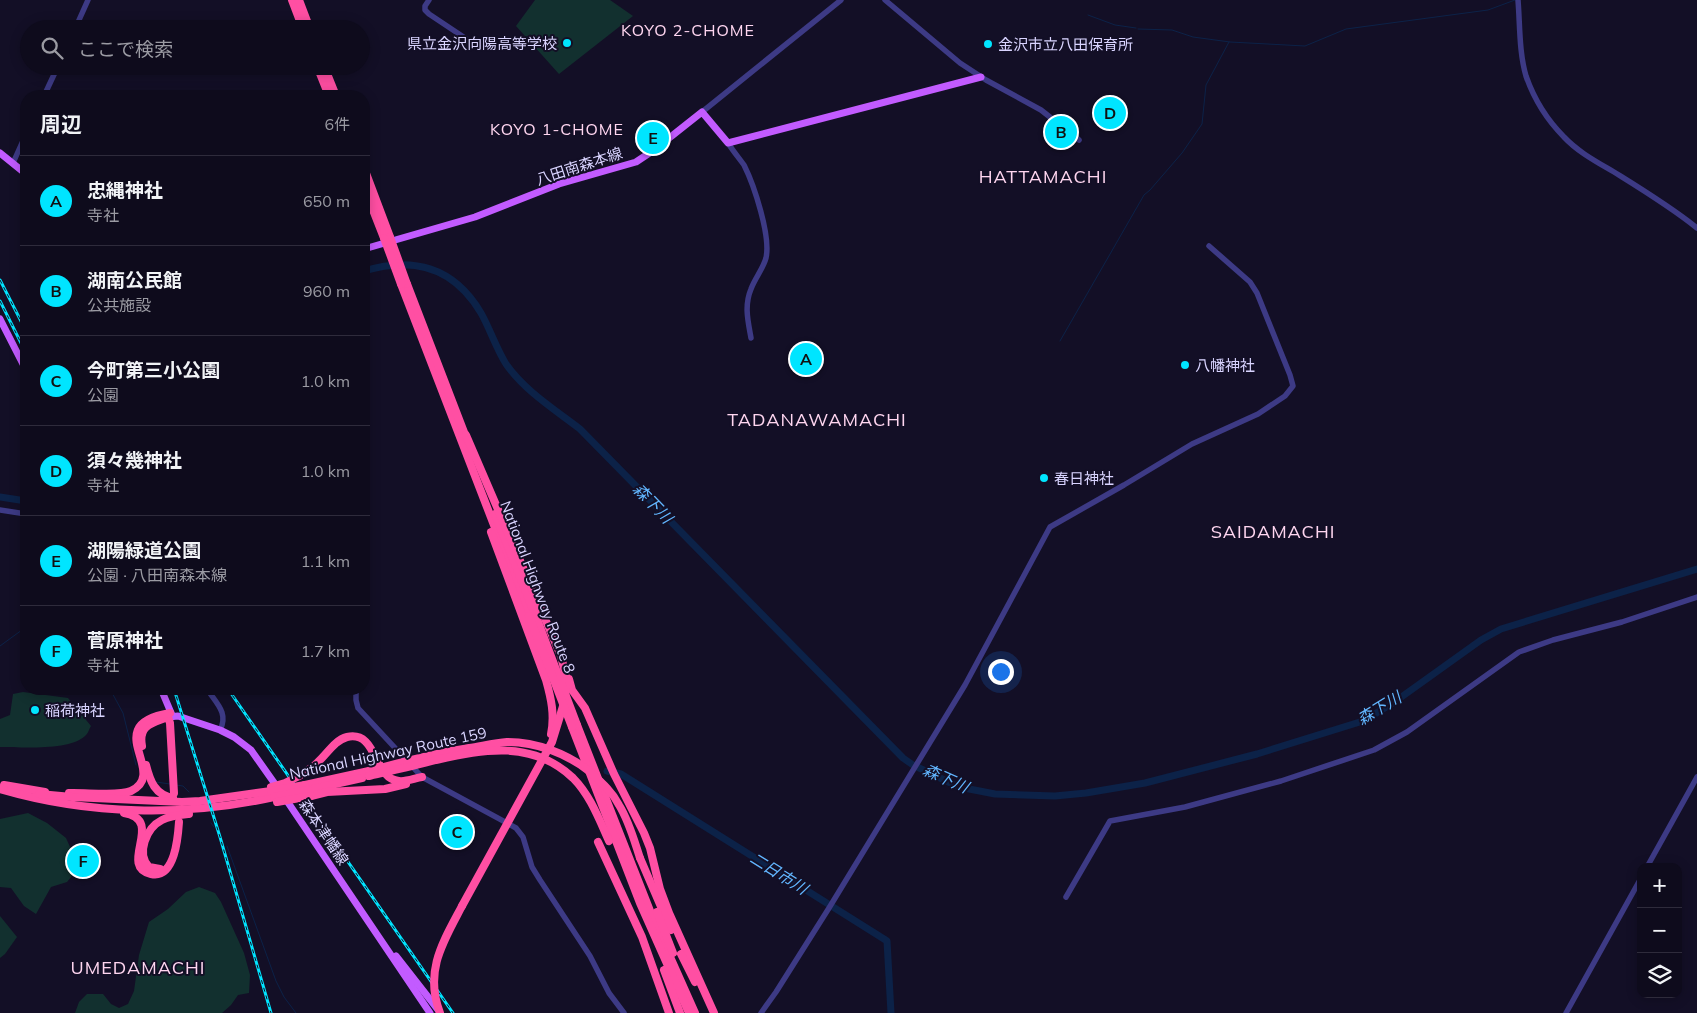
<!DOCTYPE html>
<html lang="ja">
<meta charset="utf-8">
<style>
body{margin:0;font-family:Mulish,"Noto Sans JP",sans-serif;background:#171425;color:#f1f3f6}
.controls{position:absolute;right:15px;bottom:15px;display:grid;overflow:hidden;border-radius:10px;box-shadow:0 2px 12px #0003}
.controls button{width:45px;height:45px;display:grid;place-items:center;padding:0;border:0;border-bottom:1px solid #2e2b3b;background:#0e0b1c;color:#f1f3f6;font:25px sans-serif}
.you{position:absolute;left:1000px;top:671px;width:18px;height:18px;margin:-12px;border:4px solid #fff;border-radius:50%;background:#1a73e8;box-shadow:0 0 0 8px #1a73e833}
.badge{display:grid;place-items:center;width:32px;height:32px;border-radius:50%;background:#00e5ff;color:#111;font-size:16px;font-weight:700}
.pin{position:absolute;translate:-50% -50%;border:2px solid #fff;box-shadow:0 1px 5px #0006}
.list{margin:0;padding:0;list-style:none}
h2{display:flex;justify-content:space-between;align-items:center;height:65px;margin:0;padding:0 20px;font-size:21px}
h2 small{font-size:16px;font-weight:400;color:#9b9ba3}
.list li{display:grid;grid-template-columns:32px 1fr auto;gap:15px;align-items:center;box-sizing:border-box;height:90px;padding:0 20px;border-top:1px solid #2e2b3b}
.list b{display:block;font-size:19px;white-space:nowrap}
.list p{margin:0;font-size:16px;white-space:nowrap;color:#9b9ba3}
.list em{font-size:16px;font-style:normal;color:#9b9ba3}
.icon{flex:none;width:28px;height:28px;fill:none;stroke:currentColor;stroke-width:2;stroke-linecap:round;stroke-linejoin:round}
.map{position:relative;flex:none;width:1697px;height:1013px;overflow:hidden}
.search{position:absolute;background:#0e0b1c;box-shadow:0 2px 12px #0003;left:20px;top:20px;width:350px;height:55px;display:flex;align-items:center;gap:12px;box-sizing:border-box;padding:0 18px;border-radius:28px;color:#9b9ba3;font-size:19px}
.panel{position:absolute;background:#0e0b1c;box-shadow:0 2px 12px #0003;left:20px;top:90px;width:350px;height:605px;border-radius:20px}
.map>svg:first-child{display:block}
.green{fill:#12302f}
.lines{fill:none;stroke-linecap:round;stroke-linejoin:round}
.stream{stroke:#0c2248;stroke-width:1}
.river{stroke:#0c2248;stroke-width:7}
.minor{stroke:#3d3a85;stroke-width:5.5}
.major{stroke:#c25bff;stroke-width:7}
.highway{stroke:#ff4fa3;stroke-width:8}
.rail-casing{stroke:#00e5ff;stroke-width:3}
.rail{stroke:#130f26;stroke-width:1;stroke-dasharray:4;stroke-linecap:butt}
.highway-bridge{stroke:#ff4fa3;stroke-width:8}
.poi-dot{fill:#00e5ff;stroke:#130f26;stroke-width:2}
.labels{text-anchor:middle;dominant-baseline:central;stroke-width:4;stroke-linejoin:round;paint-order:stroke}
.poi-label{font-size:15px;fill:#d9d4ff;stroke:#130f26;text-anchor:start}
.street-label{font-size:15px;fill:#d9d4ff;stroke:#130f26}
.neighbourhood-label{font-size:16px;letter-spacing:1px;fill:#ffd6f0;stroke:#130f26}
.water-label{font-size:16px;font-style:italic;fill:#62b6ff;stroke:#130f26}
.quarter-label{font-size:18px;letter-spacing:1px;fill:#ffd6f0;stroke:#130f26}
</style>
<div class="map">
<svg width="1697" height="1013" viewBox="0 0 1697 1013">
<rect width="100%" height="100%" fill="#130f26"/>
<g class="green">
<polygon points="535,0 610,0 633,16 559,74 516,26"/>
<path d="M 23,692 L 68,698 L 91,726 C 89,729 88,734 85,736 C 69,751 21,747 0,747 L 0,719 L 10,715 L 13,694 Z"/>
<polygon points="28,813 47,823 66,838 79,867 67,882 51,887 36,914 24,906 11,888 0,887 0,819"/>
<polygon points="199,887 215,893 221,902 244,953 250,975 249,993 238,995 231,1005 222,1013 75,1013 79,1002 87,994 103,994 111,1004 119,1008 128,1004 134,991 139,955 149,922 168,909 186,892"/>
<polygon points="0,916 17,937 5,954 0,958"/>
</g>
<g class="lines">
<g class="stream">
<polyline points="1088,15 1115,25 1136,28"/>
<polyline points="1138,29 1172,30 1193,37 1230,42 1305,46 1346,29 1488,10 1515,0"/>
<polyline points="1060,341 1144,195 1150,190 1182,153 1202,124 1206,85 1229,42"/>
<polyline points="0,646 26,627"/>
<polyline points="110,689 123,713 136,765"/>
<polyline points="156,782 170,784"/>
<polyline points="176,785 183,786 189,792"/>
<polyline points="211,823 214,827"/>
<polyline points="227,846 276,981 284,997 296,1013"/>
</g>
<g class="river">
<path d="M 364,271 C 413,256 454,267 481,313 C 490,329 496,348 506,364 C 525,391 554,409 580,429 L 903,758 L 913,765 L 959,787 L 995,794 L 1055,796 L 1086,793 L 1145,783 L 1257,754 L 1363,721 L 1393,703 L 1481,640 L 1501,629 L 1697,569"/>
<polyline points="0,497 26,501"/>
<polyline points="607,771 621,774 884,939 887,941 891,1013"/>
</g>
<g class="minor">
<polyline points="429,0 425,6 425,10 429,14 477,46"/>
<polyline points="885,0 960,63 986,80 1041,110 1079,140"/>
<path d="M 1518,0 C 1520,25 1519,52 1526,76 C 1534,99 1547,120 1564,137 C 1578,152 1597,162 1614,172 C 1643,190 1671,207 1697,228"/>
<polyline points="75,29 88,0"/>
<polyline points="44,96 58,66"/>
<polyline points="702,112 841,0"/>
<path d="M 728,143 C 733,151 739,158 744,165 C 754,185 771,236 766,258 C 763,269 755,278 751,289 C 744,306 748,321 751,338"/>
<polyline points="13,163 26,134"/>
<polyline points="0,510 26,514"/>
<path d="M 207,689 C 216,703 229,713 220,730"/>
<polyline points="356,689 356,700 358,708 422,777 516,828 523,837 532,867 540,880 590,956 609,993 624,1013"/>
<polyline points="1647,867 1697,777"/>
<polyline points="1066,897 1110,821 1185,807 1281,781 1374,750 1407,732 1519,652 1553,640 1622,622 1697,597"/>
<polyline points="761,1013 776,992 829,908 965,685 1050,527 1124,485 1192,444 1258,414 1285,396 1293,386 1290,375 1257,293 1250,282 1209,246"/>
<polyline points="1566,1013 1641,878"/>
</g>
<g class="major">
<polyline points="0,153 26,174"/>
<polyline points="364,249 475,217 559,184 636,162 654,150 702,112 728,143 981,77"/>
<polyline points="0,319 26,370"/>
<polyline points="161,689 172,715"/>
<polyline points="168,717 178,716 220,730 234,737 251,750 287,801 430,1013"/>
<polyline points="396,956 439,1011"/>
</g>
<g class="highway">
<polyline points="292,0 303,29"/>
<polyline points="299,0 310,29"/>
<polyline points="317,66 329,96"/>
<polyline points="324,66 336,96"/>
<polyline points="364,168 390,237"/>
<polyline points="364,187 384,238"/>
<polyline points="401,284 529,616"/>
<polyline points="407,284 467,440"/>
<polyline points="495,514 535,614"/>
<path d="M 491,532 L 546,680 C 551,698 555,715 551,734"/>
<polyline points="569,679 572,690 585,708 614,774 644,833 650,848 660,889 669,913 714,1013"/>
<polyline points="577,725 654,921 695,1013"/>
<polyline points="572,727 640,903 689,1013"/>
<path d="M 142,746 C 138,725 152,723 168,717 L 170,723 L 174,793"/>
<path d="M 146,765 C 150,781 155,795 173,798"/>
<path d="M 299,776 C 306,772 312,768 318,762 C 327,754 335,740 347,737 C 378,730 373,779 399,781 C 406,782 415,778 422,777"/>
<polyline points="4,785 45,792"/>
<polyline points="305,785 369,771"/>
<path d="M 0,789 C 89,815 184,817 274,797"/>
<polyline points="308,790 362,778"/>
<path d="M 69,793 C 84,792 118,797 131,791 C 170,772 98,725 170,713"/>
<polyline points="39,794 72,797 182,802 200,801 271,791"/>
<polyline points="311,796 327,792 385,789 406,784"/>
<path d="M 124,813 C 166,820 117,866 151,874 C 175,879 178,837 179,822"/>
<polyline points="598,842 642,937 669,1013"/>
<polyline points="640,858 671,930"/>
<path d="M 160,869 L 149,867 C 136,854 146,828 162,820 C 170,816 180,815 189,814"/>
<polyline points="462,906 552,742 564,703 566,688 566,677 561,656 466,435"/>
<polyline points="657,912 673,953"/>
<polyline points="681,954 695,982"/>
<polyline points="664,970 680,1013"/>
</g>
<g class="rail-casing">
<g id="rail">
<polyline points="0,280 26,331"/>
<polyline points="0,301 26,353"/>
<polyline points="174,689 220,837 271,1013"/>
<polyline points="228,689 453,1013"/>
</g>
</g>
<use href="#rail" class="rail"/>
<g class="highway-bridge">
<polyline points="390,237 407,284"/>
<polyline points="384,238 401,284"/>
<polyline points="535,614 577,725"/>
<polyline points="529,616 572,727"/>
<path d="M 369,771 C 402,762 436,753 469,748 C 482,746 495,743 507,742 C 536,742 566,753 589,771 C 600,781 612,791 619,805 C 629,821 634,840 640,858"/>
<path d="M 369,776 C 391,771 414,766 436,760 C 485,749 533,740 573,778 C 590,795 599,819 609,841"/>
<polyline points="271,787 285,783 299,776"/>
<polyline points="271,791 305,785"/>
<polyline points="274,797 308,790"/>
<polyline points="277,802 311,796"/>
<path d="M 440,1013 C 424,971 443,942 462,906"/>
</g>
</g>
<g class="poi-dot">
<circle cx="567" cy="43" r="5"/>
<circle cx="988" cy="44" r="5"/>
<circle cx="1185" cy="365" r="5"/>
<circle cx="1044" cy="478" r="5"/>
<circle cx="35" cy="710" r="5"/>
</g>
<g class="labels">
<g class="poi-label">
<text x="557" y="43" text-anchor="end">県立金沢向陽高等学校</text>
<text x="998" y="44">金沢市立八田保育所</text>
<text x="1195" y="365">八幡神社</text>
<text x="1054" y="478">春日神社</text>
<text x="45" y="710">稲荷神社</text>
</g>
<g class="street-label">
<text transform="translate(579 166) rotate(-18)">八田南森本線</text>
<text transform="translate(538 587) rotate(69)">National Highway Route 8</text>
<text transform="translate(388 753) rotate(-12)">National Highway Route 159</text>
<text transform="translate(324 832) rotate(56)">森本津幡線</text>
</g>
<g class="neighbourhood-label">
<text x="688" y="30">KOYO 2-CHOME</text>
<text x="557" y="129">KOYO 1-CHOME</text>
</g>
<g class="water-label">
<text transform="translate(653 503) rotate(46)">森下川</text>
<text transform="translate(1379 708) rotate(-31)">森下川</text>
<text transform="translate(946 778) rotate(24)">森下川</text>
<text transform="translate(779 873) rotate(32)">二日市川</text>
</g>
<g class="quarter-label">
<text x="1043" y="176">HATTAMACHI</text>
<text x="817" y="419">TADANAWAMACHI</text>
<text x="1273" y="531">SAIDAMACHI</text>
<text x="138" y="967">UMEDAMACHI</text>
</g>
</g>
</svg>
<div class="controls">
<button>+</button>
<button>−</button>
<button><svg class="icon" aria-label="layers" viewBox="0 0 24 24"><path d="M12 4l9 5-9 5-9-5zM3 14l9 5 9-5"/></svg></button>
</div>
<div class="you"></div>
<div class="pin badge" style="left:806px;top:359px">A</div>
<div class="pin badge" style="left:1061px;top:132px">B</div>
<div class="pin badge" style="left:457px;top:832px">C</div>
<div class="pin badge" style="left:1110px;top:113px">D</div>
<div class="pin badge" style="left:653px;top:138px">E</div>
<div class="pin badge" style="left:83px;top:861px">F</div>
<div class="search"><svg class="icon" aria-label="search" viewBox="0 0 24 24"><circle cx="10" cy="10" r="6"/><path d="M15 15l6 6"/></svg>ここで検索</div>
<section class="panel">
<h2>周辺<small>6件</small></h2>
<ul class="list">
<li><span class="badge">A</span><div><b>忠縄神社</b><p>寺社</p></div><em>650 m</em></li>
<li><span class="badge">B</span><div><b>湖南公民館</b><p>公共施設</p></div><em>960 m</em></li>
<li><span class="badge">C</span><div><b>今町第三小公園</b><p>公園</p></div><em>1.0 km</em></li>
<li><span class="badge">D</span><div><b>須々幾神社</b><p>寺社</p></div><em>1.0 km</em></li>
<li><span class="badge">E</span><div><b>湖陽緑道公園</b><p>公園 · 八田南森本線</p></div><em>1.1 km</em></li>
<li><span class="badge">F</span><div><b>菅原神社</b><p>寺社</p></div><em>1.7 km</em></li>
</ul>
</section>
</div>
